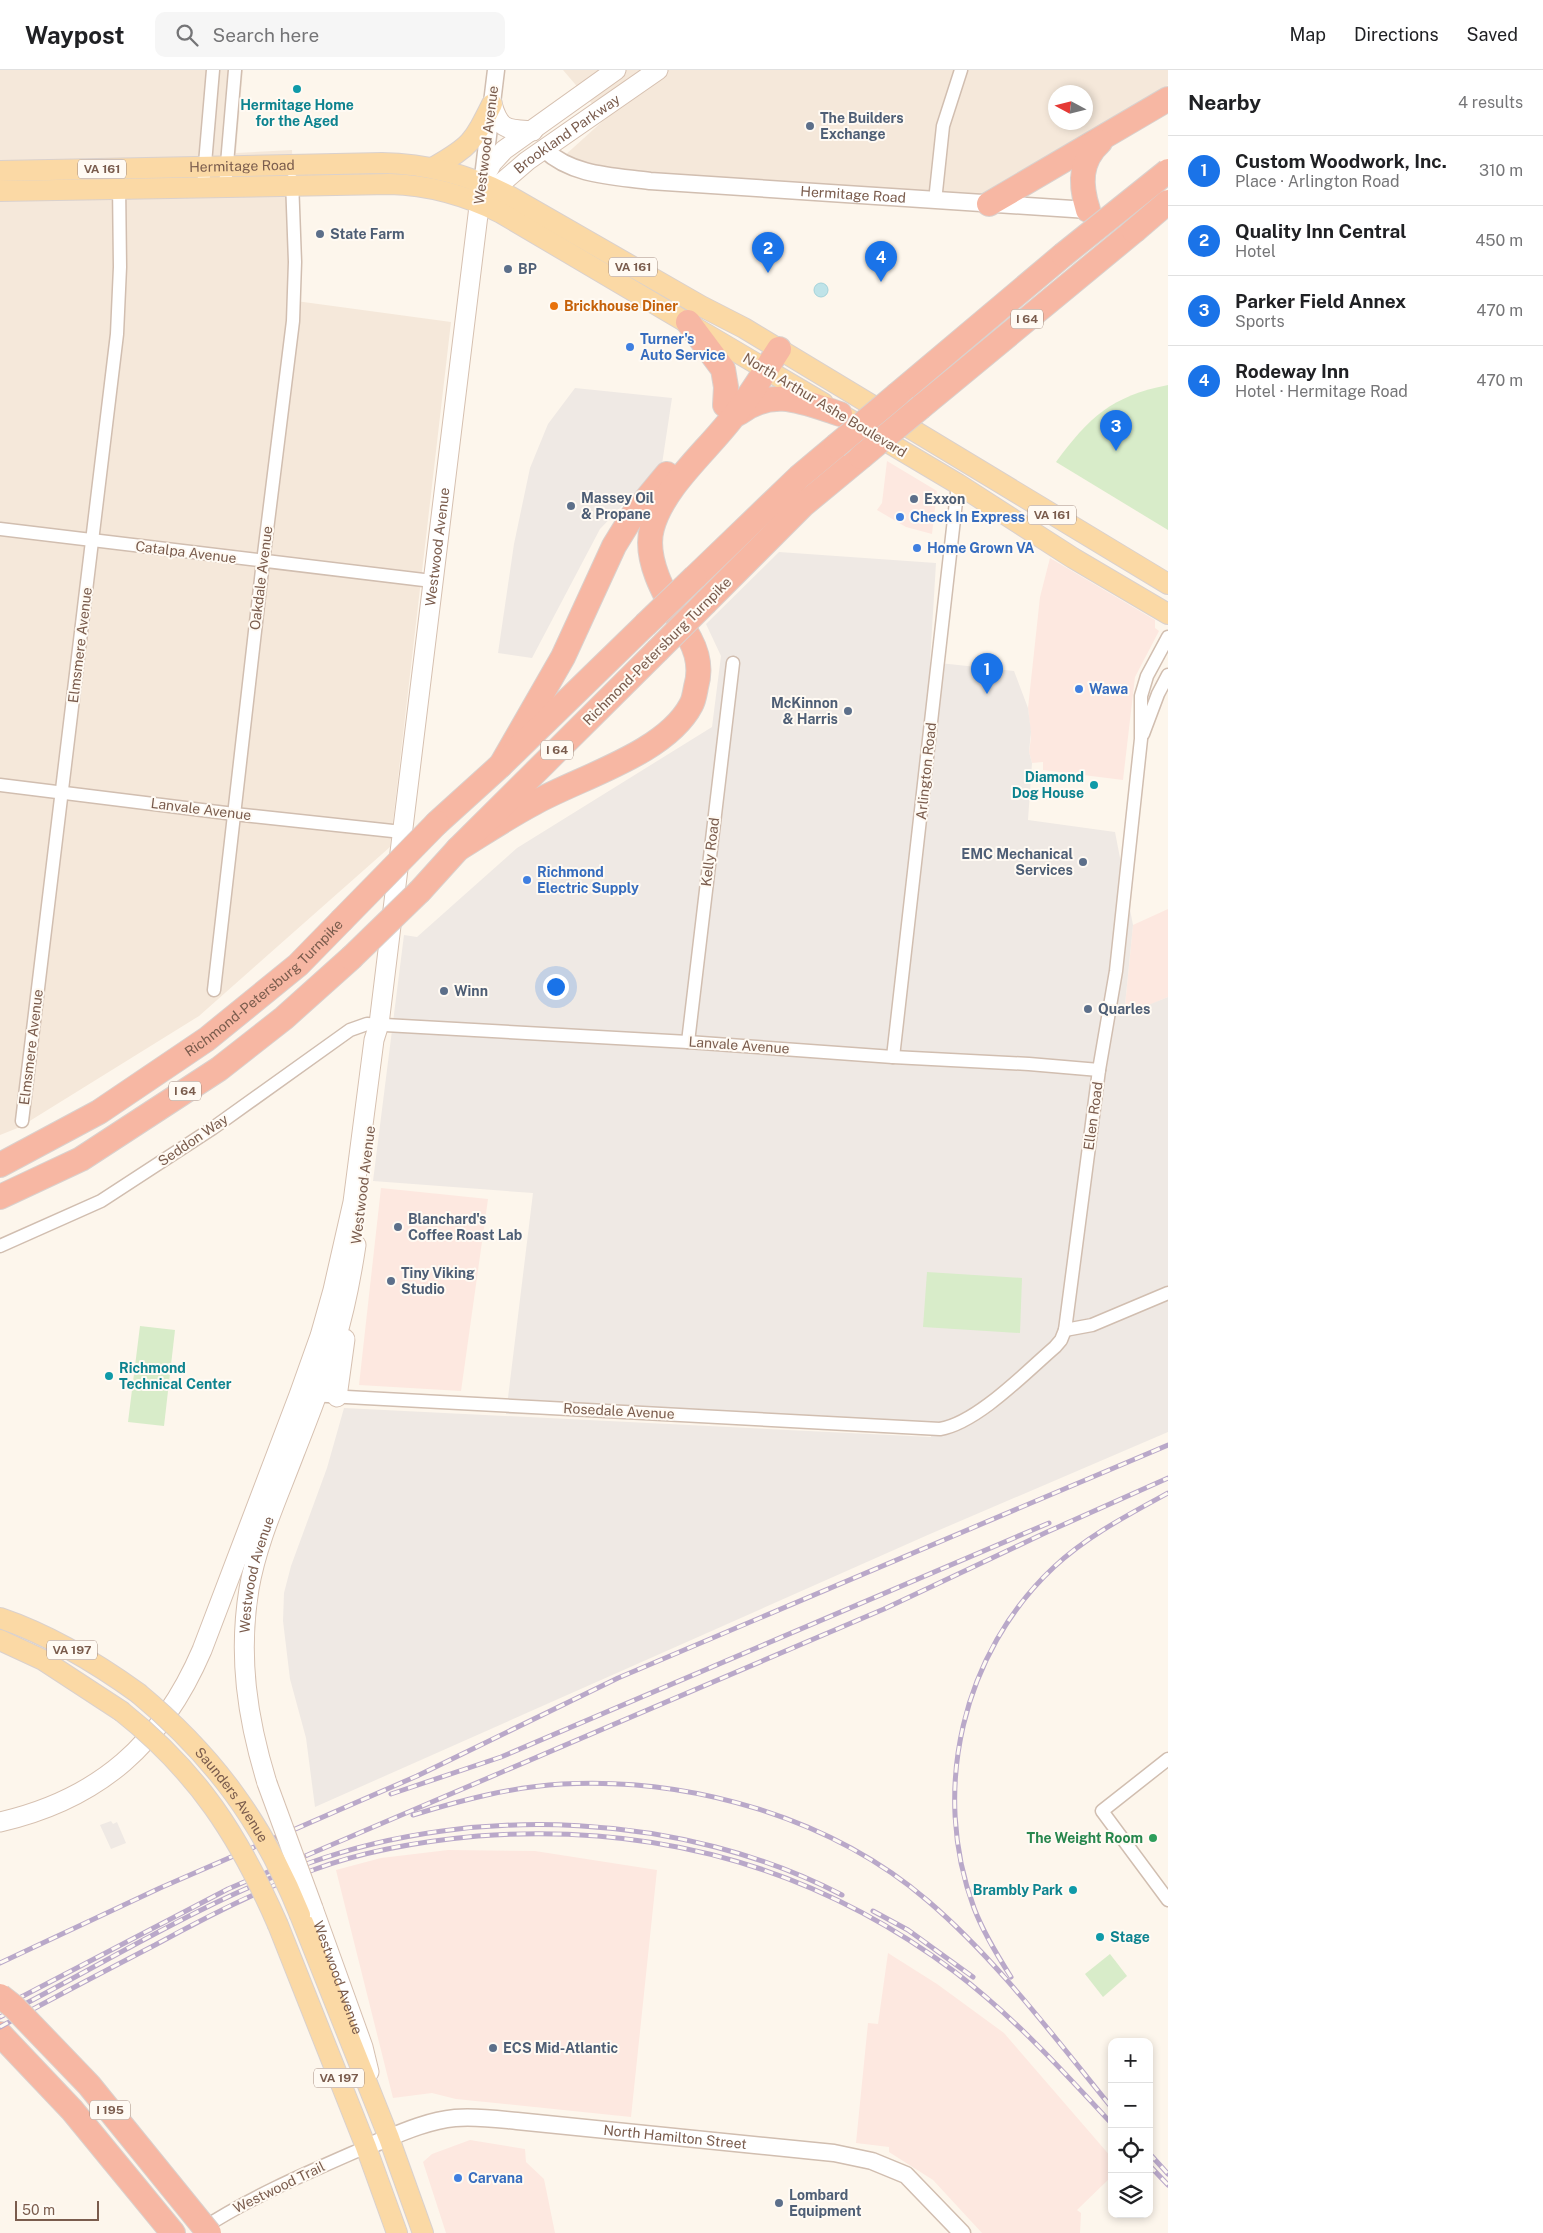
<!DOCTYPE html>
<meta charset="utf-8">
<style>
body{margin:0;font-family:"Public Sans",sans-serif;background:#f6f6f6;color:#202124}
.controls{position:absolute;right:15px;bottom:15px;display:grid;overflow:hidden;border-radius:10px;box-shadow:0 2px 8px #0003}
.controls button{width:45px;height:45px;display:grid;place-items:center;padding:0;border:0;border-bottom:1px solid #e0e0e0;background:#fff;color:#202124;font:25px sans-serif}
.compass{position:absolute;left:1048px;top:15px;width:45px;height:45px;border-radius:50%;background:#fff;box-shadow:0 2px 8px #0003;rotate:277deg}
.scale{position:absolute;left:15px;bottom:12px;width:84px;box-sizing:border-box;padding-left:5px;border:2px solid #7a5c4d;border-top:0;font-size:14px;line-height:18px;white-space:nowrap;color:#7a5c4d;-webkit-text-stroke:4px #fffaf3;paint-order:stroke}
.you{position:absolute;left:555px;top:916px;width:18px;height:18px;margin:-12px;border:4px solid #fff;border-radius:50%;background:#1a73e8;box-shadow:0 0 0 8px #1a73e833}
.badge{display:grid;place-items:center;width:32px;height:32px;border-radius:50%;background:#1a73e8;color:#fff;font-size:16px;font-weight:700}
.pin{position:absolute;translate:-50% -41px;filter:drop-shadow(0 1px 2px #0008)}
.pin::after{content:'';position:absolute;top:26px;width:18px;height:15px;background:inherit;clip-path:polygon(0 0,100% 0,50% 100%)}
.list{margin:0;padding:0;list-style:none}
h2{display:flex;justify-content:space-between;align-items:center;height:65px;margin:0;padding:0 20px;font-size:21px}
h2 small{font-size:16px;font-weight:400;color:#757577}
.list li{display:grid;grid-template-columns:32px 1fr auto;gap:15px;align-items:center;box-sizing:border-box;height:70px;padding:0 20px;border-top:1px solid #e0e0e0}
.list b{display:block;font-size:19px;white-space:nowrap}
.list p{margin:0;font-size:16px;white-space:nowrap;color:#757577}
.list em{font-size:16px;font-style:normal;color:#757577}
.icon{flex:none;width:28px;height:28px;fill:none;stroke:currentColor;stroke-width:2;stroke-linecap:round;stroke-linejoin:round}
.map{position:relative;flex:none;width:1168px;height:2163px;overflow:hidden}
header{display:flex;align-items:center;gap:30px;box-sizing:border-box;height:70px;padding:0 25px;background:#fff;border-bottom:1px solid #e0e0e0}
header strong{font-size:24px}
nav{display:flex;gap:28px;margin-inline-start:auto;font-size:18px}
.search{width:350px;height:45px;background:#f6f6f6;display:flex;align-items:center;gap:12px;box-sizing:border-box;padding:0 18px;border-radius:10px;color:#757577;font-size:19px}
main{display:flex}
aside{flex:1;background:#fff}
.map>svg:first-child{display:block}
.residential{fill:#f5e8da;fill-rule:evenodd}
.commercial{fill:#fde8e0}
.industrial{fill:#efe9e4}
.green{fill:#d8ecc9}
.water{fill:#bfe3e8;stroke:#a5d3da}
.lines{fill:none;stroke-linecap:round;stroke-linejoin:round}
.minor-casing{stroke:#d1beb0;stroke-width:15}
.tertiary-casing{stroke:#d1beb0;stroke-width:19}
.secondary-casing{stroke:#d6c0b0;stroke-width:21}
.primary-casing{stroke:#dad1cd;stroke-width:22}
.motorway-casing{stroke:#dad1cd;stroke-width:26}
.minor{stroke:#fff;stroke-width:12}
.tertiary{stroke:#fff;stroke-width:16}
.secondary{stroke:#fff;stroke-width:19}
.primary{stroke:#fbd9a5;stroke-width:20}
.motorway{stroke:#f7b7a3;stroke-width:24}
.rail-casing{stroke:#b9a8c9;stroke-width:5}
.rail{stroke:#fffaf3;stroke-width:3;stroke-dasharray:9;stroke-linecap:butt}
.secondary-bridge-casing{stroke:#d6c0b0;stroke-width:21;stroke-linecap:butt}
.primary-bridge-casing{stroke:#dad1cd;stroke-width:22;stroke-linecap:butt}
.motorway-bridge-casing{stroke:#dad1cd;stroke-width:26;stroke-linecap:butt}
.secondary-bridge{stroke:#fff;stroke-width:19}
.primary-bridge{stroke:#fbd9a5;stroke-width:20}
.motorway-bridge{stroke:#f7b7a3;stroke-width:24}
.culture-dot{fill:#0f9aa8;stroke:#fffaf3;stroke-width:2}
.service-dot{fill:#5c6f8a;stroke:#fffaf3;stroke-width:2}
.food-dot{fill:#e8710a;stroke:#fffaf3;stroke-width:2}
.shop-dot{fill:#3f7fe0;stroke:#fffaf3;stroke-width:2}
.leisure-dot{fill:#2e9e5b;stroke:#fffaf3;stroke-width:2}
.labels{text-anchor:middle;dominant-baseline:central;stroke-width:4;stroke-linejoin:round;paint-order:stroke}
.shield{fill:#fffaf3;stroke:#a28b7f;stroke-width:1}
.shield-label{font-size:12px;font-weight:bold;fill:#7a5c4d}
.culture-label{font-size:14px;font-weight:bold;fill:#0d838f;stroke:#fffaf3;text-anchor:end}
.service-label{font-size:14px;font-weight:bold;fill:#4e5e75;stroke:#fffaf3;text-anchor:start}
.street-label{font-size:14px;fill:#7a5c4d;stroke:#fffaf3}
.food-label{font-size:14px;font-weight:bold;fill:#c56008;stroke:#fffaf3;text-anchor:start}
.shop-label{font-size:14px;font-weight:bold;fill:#366cbe;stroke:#fffaf3;text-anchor:start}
.leisure-label{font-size:14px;font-weight:bold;fill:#27864d;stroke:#fffaf3;text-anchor:end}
</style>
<header>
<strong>Waypost</strong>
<div class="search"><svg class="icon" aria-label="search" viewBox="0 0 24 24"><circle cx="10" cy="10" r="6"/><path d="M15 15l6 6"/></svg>Search here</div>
<nav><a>Map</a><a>Directions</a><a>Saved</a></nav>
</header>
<main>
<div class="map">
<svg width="1168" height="2163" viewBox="0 0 1168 2163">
<rect width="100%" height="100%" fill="#fdf6ec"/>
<g class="residential">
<polygon points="0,0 243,0 236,83 292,80 296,231 451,252 390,777 199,946 20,1057 0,1065"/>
<path d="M 563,0 L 1168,0 L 1168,15 L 1161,23 L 987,133 L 655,107 L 563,87 L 605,49 ZM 1056,22 L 1086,22 L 1086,52 L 1056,52 Z"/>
</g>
<g class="commercial">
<polygon points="887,391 937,421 932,464 906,457 877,440 882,433"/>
<polygon points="1050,488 1155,550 1155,558 1159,561 1135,607 1123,710 1043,700 1043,692 1032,693 1029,682 1031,668 1028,638 1040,527"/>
<polygon points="1168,839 1168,927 1124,946 1133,855"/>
<polygon points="381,1118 488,1129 461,1321 359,1315"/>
<polygon points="448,1780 535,1781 657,1800 631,2047 456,2029 432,2023 393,2028 336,1800 381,1788"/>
<polygon points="888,1883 937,1914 1004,1963 1112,2088 1112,2106 1077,2140 1081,2143 1080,2163 982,2163 933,2110 889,2082 889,2077 856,2073 868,1953 878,1954"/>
<polygon points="470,2070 525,2079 526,2092 544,2109 555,2163 446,2163 423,2092 432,2084"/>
</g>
<g class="industrial">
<polygon points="575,318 672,328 662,394 600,459 532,588 498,583 514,474 530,398 548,354"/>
<polygon points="779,482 936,493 930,592 1014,601 1028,638 1031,662 1029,682 1032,693 1028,750 1115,762 1133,855 1124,945 1168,927 1168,1362 930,1464 315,1737 306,1668 290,1609 283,1551 284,1523 291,1496 327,1398 344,1338 931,1367 931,1353 506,1344 533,1123 373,1111 404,865 417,867 517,778 712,657 721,586 706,554"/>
<polygon points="111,1751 113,1754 117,1752 126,1773 111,1779 100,1755"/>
</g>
<g class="green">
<path d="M 1168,315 L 1168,460 L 1056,392 C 1089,347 1112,326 1168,315 Z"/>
<polygon points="927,1202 1022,1208 1020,1263 923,1257"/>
<polygon points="140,1256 175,1260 164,1356 128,1352"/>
<polygon points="1110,1884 1127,1906 1103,1927 1085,1904"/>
</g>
<circle class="water" cx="821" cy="220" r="7"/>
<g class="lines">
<g class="minor-casing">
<g id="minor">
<polyline points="203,117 213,0"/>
<polyline points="225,117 235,0"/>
<polyline points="935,131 943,56 961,0"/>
<polyline points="0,459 432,511"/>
<polyline points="1143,664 1158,624 1168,605"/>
<polyline points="0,715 234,744 402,762"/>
<polyline points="214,920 262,500 293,251 295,192 292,110"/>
<polyline points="688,972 733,593"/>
<polyline points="893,987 958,414"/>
<polyline points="22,1051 117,264 120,197 119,113"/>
<polyline points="0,1176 101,1131 213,1058 350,960 367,954 688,972 893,987 1029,994 1099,1000"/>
<polyline points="1065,1260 1092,1255 1168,1223"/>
<path d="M 309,1325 L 940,1359 C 977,1353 1026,1302 1055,1277 L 1061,1270 L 1065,1260 L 1099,1000 L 1116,901 L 1141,669 L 1141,626 L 1147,606 L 1168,567"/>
<polyline points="1168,1689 1102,1741 1168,1830"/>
<path d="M 200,2160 C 252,2126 309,2102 366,2077"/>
</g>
</g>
<g class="tertiary-casing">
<g id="tertiary">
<path id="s1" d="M 545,80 C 573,106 614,106 650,111 L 1088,140"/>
<polyline points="483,107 496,0"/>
<path id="s2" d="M 366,2077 C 394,2066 424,2051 455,2048 C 475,2046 497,2049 517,2051 L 834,2083 L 872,2091 L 906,2105 L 962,2163"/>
</g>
</g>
<g class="secondary-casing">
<g id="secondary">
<path d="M 492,34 C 500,61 507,59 533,61"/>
<path id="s3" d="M 484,128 L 527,91 L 658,0"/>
<polyline points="337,1327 345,1269"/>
<path id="s4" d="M 267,1713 C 247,1648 238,1586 249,1519 C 257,1472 278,1427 295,1382 C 309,1346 324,1309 335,1272 C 345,1240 351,1208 356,1175"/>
<path id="s5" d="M 0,1752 C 100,1729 162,1673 202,1580 L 299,1325 L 320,1266 L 333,1220 L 353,1132 L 374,970 L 379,954 L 482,112 L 492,93 L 504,80 L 616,0"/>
<path id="s6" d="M 313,1838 L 363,1977 L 369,2002"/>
</g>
</g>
<g class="primary-casing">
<g id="primary">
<path d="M 434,97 C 471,76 473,72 492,34"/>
<path id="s7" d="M 0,101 L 382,93 C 428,94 471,105 511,127 L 701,236 L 744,258 L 1168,514"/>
<path d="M 0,121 L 390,114 C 429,115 465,125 501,143 L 823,333"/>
<polyline points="847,348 958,414 1073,488 1168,544"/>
<path d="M 0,1548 C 50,1565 95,1592 138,1623"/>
<polyline points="0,1570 43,1590 121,1641"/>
<polyline points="300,1845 389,2068 423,2163"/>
<polyline points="278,1855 366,2077 397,2163"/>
</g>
</g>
<g class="motorway-casing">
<g id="motorway">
<polyline points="989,134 1168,29"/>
<path d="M 1088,140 C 1080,115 1079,91 1100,72"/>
<polyline points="688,252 723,299 726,317 725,335"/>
<polyline points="898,324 1063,185"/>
<polyline points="921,337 1134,161"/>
<path d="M 739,343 C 774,317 803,332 840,344"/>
<polyline points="695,507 799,407 836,376"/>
<polyline points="706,532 803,435 861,387"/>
<polyline points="501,695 563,587 614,476 633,445 667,404"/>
<polyline points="437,753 501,695 645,555"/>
<path d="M 458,779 C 484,763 509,746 536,732 C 581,707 666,683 691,635 C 694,630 695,622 696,617 C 701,600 698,584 690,569 C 673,538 642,494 652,458 C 663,417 707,381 732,348 C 750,327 764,302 779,279"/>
<polyline points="420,821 458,779 657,581"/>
<path id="s8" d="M 0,1095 L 99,1042 L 207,969 L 298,895 L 341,851"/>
<polyline points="0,1127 81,1089 219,999 284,948 351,888"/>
<polyline points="0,1964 72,2040 173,2163"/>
</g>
</g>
<use href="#minor" class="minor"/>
<use href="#tertiary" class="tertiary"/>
<use href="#secondary" class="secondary"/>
<use href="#primary" class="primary"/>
<use href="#motorway" class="motorway"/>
<g class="rail-casing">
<g id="rail">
<polyline points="391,1724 501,1687 1049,1453"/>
<path d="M 413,1745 C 462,1730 511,1717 562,1714 C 690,1707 830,1747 928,1831 C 998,1891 1054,1967 1112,2038"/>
<polyline points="873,1841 908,1860 973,1907"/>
<polyline points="0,1893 160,1818 417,1706 618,1608 1168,1375"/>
<path d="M 1011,1907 C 997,1885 983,1862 974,1838 C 930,1720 963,1582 1054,1497 C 1087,1466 1128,1445 1168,1423"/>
<polyline points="0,1938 228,1819 884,1539 1047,1462 1168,1408"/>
<path d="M 0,1947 C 102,1895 201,1832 309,1793 C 476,1733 684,1743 842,1825"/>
<path d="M 0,1957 C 51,1929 103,1902 155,1875 C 206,1847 258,1820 313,1800 C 366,1780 423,1771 478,1766 C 653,1753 814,1796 955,1902 C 1013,1946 1062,2000 1112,2054"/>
<polyline points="1149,2083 1168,2104"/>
<polyline points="1149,2095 1168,2115"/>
</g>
</g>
<use href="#rail" class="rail"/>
<g class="secondary-bridge-casing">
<polyline id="secondary-bridge" points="267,1713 313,1838"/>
</g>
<g class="primary-bridge-casing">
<g id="primary-bridge">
<path id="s9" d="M 138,1623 C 214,1686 263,1753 300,1845"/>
<path d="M 121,1641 C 198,1702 239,1766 278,1855"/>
</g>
</g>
<g class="motorway-bridge-casing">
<g id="motorway-bridge">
<polyline points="1134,161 1168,132"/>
<polyline points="1063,185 1168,101"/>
<polyline points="836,376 898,324"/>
<polyline points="861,387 921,337"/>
<polyline points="645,555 695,507"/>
<polyline points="657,581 706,532"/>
<polyline points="341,851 437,753"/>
<polyline points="351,888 420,821"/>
<polyline points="0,1926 14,1937 89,2015 209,2163"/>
</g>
</g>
<use href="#secondary-bridge" class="secondary-bridge"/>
<use href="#primary-bridge" class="primary-bridge"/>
<use href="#motorway-bridge" class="motorway-bridge"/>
</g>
<g class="culture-dot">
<circle cx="297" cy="19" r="5"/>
<circle cx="1094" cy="715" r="5"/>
<circle cx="109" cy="1306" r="5"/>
<circle cx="1073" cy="1820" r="5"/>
<circle cx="1100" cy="1867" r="5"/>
</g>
<g class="service-dot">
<circle cx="810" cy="56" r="5"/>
<circle cx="320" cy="164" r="5"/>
<circle cx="508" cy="199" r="5"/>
<circle cx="914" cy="429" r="5"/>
<circle cx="571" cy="436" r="5"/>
<circle cx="848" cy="641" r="5"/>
<circle cx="1083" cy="792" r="5"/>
<circle cx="444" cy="921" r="5"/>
<circle cx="1088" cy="939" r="5"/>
<circle cx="398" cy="1157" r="5"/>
<circle cx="391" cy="1211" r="5"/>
<circle cx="493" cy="1978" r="5"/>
<circle cx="779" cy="2133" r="5"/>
</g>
<circle class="food-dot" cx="554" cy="236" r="5"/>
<g class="shop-dot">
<circle cx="630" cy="277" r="5"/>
<circle cx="900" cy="447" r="5"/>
<circle cx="917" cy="478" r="5"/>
<circle cx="1079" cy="619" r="5"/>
<circle cx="527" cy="810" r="5"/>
<circle cx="458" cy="2108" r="5"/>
</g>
<circle class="leisure-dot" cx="1153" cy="1768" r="5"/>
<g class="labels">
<g class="shield">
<rect x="78" y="89.5" width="48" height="19" rx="4"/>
<rect x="609" y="187.5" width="48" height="19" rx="4"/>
<rect x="1011" y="239.5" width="32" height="19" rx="4"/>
<rect x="1028" y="435.5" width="48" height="19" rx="4"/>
<rect x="541" y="670.5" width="32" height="19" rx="4"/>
<rect x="169" y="1011.5" width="32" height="19" rx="4"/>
<rect x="47" y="1570.5" width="50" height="19" rx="4"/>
<rect x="314" y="1998.5" width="50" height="19" rx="4"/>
<rect x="90" y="2030.5" width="40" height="19" rx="4"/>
</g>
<g class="shield-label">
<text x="102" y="99">VA 161</text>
<text x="633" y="197">VA 161</text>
<text x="1027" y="249">I 64</text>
<text x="1052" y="445">VA 161</text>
<text x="557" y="680">I 64</text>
<text x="185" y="1021">I 64</text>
<text x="72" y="1580">VA 197</text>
<text x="339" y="2008">VA 197</text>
<text x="110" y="2040">I 195</text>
</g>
<g class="culture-label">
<text x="297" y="35" text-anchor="middle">Hermitage Home<tspan x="297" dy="16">for the Aged</tspan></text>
<text x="1084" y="707">Diamond<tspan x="1084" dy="16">Dog House</tspan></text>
<text x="119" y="1298" text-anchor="start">Richmond<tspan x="119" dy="16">Technical Center</tspan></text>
<text x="1063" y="1820">Brambly Park</text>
<text x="1110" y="1867" text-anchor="start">Stage</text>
</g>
<g class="service-label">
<text x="820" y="48">The Builders<tspan x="820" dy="16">Exchange</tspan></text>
<text x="330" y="164">State Farm</text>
<text x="518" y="199">BP</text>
<text x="581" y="428">Massey Oil<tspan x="581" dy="16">&amp; Propane</tspan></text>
<text x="924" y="429">Exxon</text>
<text x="838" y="633" text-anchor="end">McKinnon<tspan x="838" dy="16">&amp; Harris</tspan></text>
<text x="1073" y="784" text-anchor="end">EMC Mechanical<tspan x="1073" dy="16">Services</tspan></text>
<text x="454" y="921">Winn</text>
<text x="1098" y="939">Quarles</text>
<text x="408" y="1149">Blanchard's<tspan x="408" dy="16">Coffee Roast Lab</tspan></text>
<text x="401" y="1203">Tiny Viking<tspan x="401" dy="16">Studio</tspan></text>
<text x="503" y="1978">ECS Mid-Atlantic</text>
<text x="789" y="2125">Lombard<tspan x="789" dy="16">Equipment</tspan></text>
</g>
<g class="street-label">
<text stroke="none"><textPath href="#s3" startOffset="105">Brookland Parkway</textPath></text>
<text transform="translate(486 75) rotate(-83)">Westwood Avenue</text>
<text stroke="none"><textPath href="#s7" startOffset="242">Hermitage Road</textPath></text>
<text stroke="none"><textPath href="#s1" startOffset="315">Hermitage Road</textPath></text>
<text transform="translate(825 335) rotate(31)">North Arthur Ashe Boulevard</text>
<text stroke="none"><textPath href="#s5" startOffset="1411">Westwood Avenue</textPath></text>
<text transform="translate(186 482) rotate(7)">Catalpa Avenue</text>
<text transform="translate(261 508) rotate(-83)">Oakdale Avenue</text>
<text transform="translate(80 575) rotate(-83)">Elmsmere Avenue</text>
<text transform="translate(657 581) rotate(-45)">Richmond-Petersburg Turnpike</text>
<text transform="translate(926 701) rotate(-84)">Arlington Road</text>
<text transform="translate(201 739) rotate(7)">Lanvale Avenue</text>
<text transform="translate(710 782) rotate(-83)">Kelly Road</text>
<text stroke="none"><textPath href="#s8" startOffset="319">Richmond-Petersburg Turnpike</textPath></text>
<text transform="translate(739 975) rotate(4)">Lanvale Avenue</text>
<text transform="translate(31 977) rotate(-83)">Elmsmere Avenue</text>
<text transform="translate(1093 1046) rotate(-82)">Ellen Road</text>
<text transform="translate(193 1070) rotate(-34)">Seddon Way</text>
<text transform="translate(363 1115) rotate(-83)">Westwood Avenue</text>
<text transform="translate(619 1341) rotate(3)">Rosedale Avenue</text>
<text stroke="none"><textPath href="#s4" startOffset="212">Westwood Avenue</textPath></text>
<text stroke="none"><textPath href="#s9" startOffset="139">Saunders Avenue</textPath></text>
<text stroke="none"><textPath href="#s6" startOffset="74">Westwood Avenue</textPath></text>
<text stroke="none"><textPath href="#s2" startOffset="315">North Hamilton Street</textPath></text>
<text transform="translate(279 2117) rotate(-26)">Westwood Trail</text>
</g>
<g class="food-label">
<text x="564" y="236">Brickhouse Diner</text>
</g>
<g class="shop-label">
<text x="640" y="269">Turner's<tspan x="640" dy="16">Auto Service</tspan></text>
<text x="910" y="447">Check In Express</text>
<text x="927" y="478">Home Grown VA</text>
<text x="1089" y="619">Wawa</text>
<text x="537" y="802">Richmond<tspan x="537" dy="16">Electric Supply</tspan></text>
<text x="468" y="2108">Carvana</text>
</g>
<g class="leisure-label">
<text x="1143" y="1768">The Weight Room</text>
</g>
</g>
</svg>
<div class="controls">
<button>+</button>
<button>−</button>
<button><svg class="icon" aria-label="locate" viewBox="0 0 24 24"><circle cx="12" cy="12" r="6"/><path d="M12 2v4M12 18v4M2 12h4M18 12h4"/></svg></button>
<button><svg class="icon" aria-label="layers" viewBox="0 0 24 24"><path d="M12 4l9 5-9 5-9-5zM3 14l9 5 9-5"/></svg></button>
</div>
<svg class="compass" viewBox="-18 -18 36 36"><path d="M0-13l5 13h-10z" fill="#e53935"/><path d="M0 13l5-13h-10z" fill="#757577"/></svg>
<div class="scale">50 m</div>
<div class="you"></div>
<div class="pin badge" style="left:987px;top:624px">1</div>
<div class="pin badge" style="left:768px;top:203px">2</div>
<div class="pin badge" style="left:1116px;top:381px">3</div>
<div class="pin badge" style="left:881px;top:212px">4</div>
</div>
<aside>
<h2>Nearby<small>4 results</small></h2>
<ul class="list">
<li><span class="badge">1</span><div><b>Custom Woodwork, Inc.</b><p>Place · Arlington Road</p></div><em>310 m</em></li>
<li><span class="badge">2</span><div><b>Quality Inn Central</b><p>Hotel</p></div><em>450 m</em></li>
<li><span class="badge">3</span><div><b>Parker Field Annex</b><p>Sports</p></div><em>470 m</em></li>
<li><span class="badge">4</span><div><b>Rodeway Inn</b><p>Hotel · Hermitage Road</p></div><em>470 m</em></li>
</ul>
</aside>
</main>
